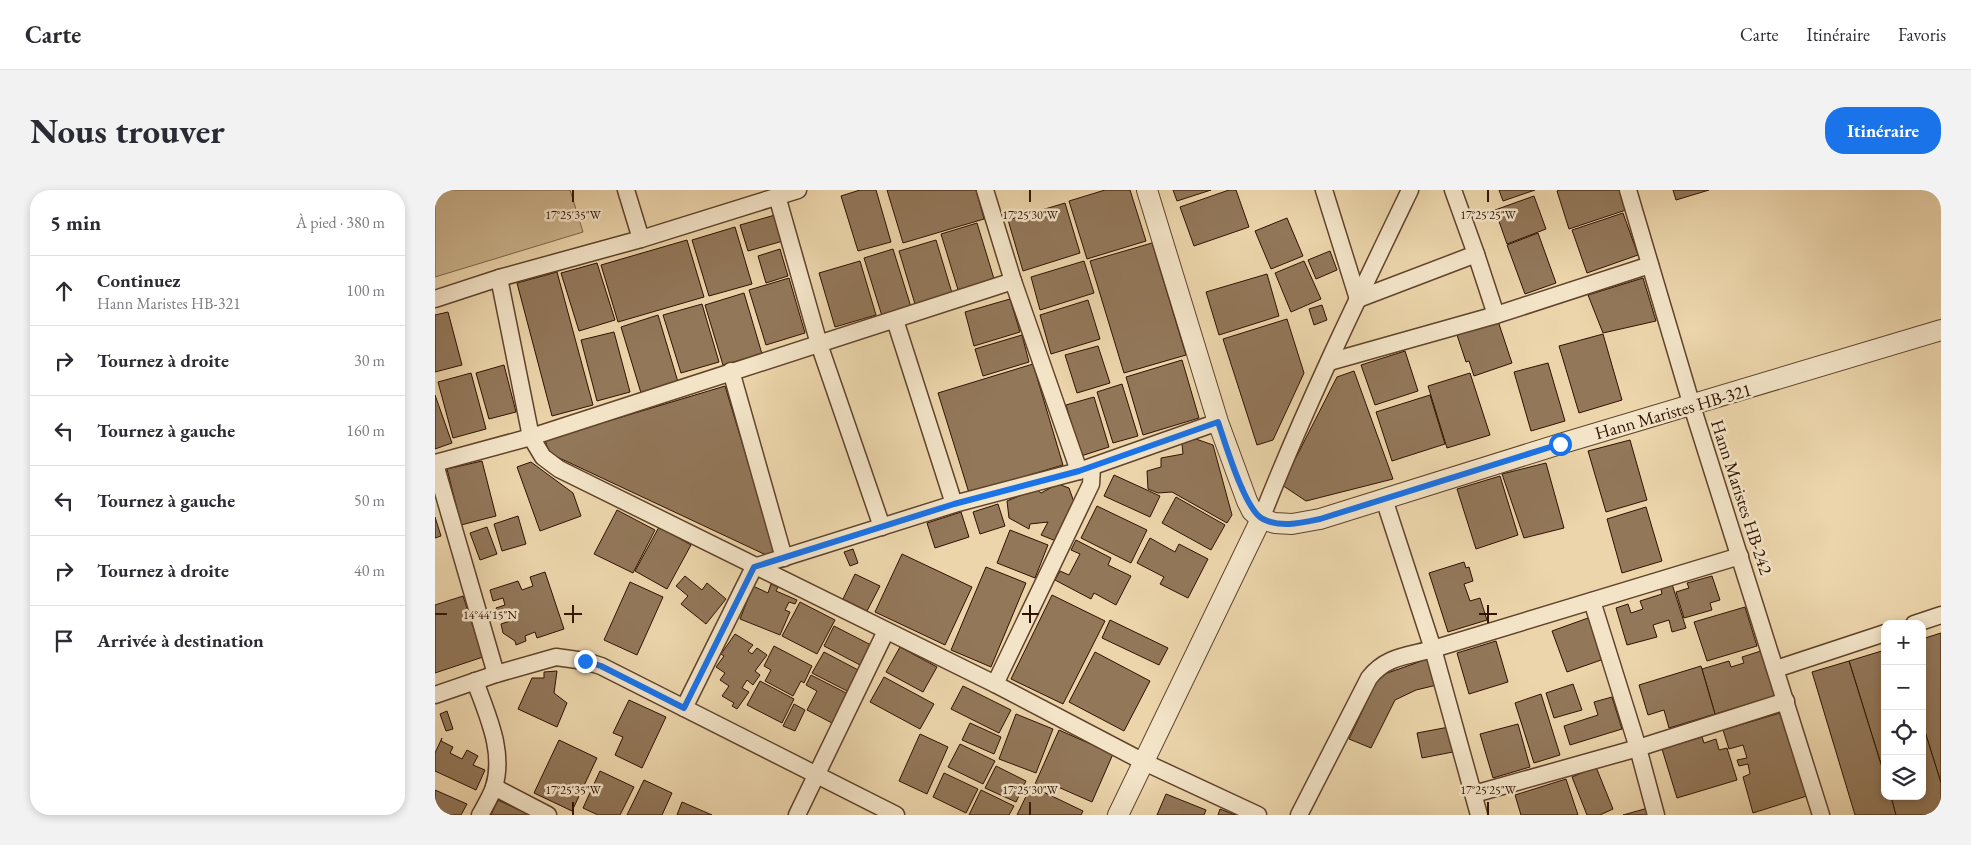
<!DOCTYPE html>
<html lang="fr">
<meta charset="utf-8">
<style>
body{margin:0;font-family:"EB Garamond",serif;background:#f2f2f3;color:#2b2b33}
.controls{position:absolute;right:15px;bottom:15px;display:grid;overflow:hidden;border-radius:10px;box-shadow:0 2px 8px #0003}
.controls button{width:45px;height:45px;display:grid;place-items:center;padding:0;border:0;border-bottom:1px solid #e1e1e2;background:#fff;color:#2b2b33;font:25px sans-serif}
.stop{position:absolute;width:15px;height:15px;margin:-11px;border:4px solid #1a73e8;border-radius:50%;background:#fff}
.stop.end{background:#1a73e8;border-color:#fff;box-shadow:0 1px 5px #0008}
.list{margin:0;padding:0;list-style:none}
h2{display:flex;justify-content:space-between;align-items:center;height:65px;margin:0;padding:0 20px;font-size:21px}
h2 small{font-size:16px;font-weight:400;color:#7c7c81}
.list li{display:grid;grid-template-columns:32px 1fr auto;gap:15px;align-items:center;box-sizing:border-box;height:70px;padding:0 20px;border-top:1px solid #e1e1e2}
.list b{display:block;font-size:19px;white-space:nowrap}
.list p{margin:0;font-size:16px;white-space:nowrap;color:#7c7c81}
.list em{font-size:16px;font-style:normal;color:#7c7c81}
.icon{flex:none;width:28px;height:28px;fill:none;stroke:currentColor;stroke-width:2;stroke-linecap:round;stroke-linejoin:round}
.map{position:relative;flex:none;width:1506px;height:625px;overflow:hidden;border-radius:20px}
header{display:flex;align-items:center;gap:30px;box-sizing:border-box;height:70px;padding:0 25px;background:#fff;border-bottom:1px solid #e1e1e2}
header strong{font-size:24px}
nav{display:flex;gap:28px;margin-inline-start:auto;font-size:18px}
.intro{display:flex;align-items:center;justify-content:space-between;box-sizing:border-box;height:120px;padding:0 30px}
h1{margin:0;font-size:35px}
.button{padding:12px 22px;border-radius:20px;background:#1a73e8;color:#fff;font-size:18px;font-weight:700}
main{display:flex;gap:30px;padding:0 30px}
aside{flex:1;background:#fff;border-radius:20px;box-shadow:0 2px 8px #0003}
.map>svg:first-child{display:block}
.green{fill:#ccb48e;stroke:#7e6347}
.building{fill:#927759;stroke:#301200}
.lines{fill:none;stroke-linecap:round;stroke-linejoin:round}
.minor-casing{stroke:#5f432b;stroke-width:19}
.tertiary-casing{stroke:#5f432b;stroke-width:22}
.minor{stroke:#f3e4c8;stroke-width:16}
.tertiary{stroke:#f3e4c8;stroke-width:20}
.route{stroke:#1a73e8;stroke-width:6}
.ticks{fill:none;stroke:#301200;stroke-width:2}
.labels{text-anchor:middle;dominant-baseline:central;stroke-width:5;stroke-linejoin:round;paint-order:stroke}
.street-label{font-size:18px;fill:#301200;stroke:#f3e4c8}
.ticks-label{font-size:12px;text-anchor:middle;fill:#301200;stroke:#f3e4c8;stroke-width:5;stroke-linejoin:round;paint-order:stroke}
</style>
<header>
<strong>Carte</strong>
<nav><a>Carte</a><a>Itinéraire</a><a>Favoris</a></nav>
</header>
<div class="intro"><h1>Nous trouver</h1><a class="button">Itinéraire</a></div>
<main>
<aside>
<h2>5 min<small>À pied · 380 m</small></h2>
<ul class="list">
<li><svg class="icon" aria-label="ahead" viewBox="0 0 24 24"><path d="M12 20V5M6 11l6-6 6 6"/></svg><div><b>Continuez</b><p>Hann Maristes HB-321</p></div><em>100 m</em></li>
<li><svg class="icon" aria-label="right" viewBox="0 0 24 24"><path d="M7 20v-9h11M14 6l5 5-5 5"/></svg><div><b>Tournez à droite</b></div><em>30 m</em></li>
<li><svg class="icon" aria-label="left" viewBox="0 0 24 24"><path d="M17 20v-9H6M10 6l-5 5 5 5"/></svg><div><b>Tournez à gauche</b></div><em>160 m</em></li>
<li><svg class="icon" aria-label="left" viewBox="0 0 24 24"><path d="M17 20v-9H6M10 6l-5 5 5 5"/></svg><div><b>Tournez à gauche</b></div><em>50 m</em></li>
<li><svg class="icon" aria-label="right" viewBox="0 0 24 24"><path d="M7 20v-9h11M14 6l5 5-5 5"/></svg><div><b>Tournez à droite</b></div><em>40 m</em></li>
<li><svg class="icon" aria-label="arrive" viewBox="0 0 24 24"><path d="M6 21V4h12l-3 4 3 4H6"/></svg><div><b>Arrivée à destination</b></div></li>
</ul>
</aside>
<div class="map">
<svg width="1506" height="625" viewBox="0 0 1506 625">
<rect width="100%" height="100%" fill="#ecd5ab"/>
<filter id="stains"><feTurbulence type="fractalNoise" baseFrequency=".004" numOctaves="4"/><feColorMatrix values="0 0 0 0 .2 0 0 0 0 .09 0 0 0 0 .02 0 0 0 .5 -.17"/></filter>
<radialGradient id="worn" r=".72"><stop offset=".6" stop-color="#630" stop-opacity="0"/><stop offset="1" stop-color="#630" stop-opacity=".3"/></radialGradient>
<polygon class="green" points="0,0 135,0 148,42 0,87"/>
<g class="building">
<polygon points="425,0 441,0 456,52 423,61 406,6"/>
<polygon points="452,0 541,0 549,29 468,53"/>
<polygon points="670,0 695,0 711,51 652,69 634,11"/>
<polygon points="738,0 776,0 742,11"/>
<polygon points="794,0 801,0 814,37 759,56 745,17"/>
<polygon points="1064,0 1100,0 1068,11"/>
<polygon points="1125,0 1188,0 1194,19 1134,39 1122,1"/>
<polygon points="1238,0 1274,0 1241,10"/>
<polygon points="1099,6 1111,39 1072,54 1060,20"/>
<polygon points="630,13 645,63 588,81 573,30"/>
<polygon points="1188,23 1203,65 1152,83 1137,40"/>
<polygon points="340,25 348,51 313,61 305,35"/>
<polygon points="852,28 868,66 836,79 820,41"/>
<polygon points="542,33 560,92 524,103 506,44"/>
<polygon points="300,37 317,94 274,106 257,50"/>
<polygon points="1103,43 1121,93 1090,104 1072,55"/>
<polygon points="252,50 269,107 183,132 166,75"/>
<polygon points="501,50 517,103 480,114 464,61"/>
<polygon points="717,53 751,165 689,183 655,71"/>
<polygon points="345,59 353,86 331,93 323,66"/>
<polygon points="458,59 476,117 447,126 429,68"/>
<polygon points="895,61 902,80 881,89 873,70"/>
<polygon points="425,71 441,125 400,137 384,83"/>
<polygon points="649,71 659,103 605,120 596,87"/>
<polygon points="869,71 886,109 856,122 840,83"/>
<polygon points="162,73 180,130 144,141 126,83"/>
<polygon points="122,82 158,215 117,226 82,93"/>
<polygon points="832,84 844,126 784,145 771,102"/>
<polygon points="354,88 370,143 331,155 314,100"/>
<polygon points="1208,88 1221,131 1168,143 1153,105"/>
<polygon points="309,103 327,164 288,175 270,115"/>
<polygon points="575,109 585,142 539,156 530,122"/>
<polygon points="653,110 665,149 616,164 605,125"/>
<polygon points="267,114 284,172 246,183 228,125"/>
<polygon points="887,115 892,130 879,135 874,119"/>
<polygon points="13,122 27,175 0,182 0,125"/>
<polygon points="223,125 243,192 206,203 186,137"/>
<polygon points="852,129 869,183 838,250 822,255 788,149"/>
<polygon points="1063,131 1077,173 1039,186 1034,171 1031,172 1022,145"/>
<polygon points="179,142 195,202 162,211 146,150"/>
<polygon points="1168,144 1187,210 1144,223 1124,156"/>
<polygon points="587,145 594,172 548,186 540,159"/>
<polygon points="663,156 675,193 642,203 630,165"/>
<polygon points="970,161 983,201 940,215 926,175"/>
<polygon points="747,170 764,228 708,245 691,187"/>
<polygon points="1113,173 1130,231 1096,241 1079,182"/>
<polygon points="598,174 628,275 534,303 503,203"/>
<polygon points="69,175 81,222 54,229 41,183"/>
<polygon points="919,181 958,289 871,311 847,295 902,187"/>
<polygon points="36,183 51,239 18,248 3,192"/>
<polygon points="1035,183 1055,245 1012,258 993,196"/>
<polygon points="687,194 703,246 678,253 662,202"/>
<polygon points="290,196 340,362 331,365 118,265 115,266 110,250"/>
<polygon points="0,205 17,253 0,259"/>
<polygon points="995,205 1010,254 957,271 941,222"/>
<polygon points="659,207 674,257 646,266 631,215"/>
<polygon points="758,248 778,255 797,325 792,333 737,302 723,303 713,299 712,281 726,277 726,268 748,264 747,254"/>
<polygon points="1195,250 1212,310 1171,322 1153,261"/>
<polygon points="47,271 61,326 26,335 12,279"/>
<polygon points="96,272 138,303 146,326 105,341 82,277"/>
<polygon points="1111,273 1129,338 1089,348 1067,284"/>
<polygon points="679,285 725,306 715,327 669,306"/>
<polygon points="1065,286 1083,345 1041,359 1022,299"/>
<polygon points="623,294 634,298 640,315 621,351 606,345 613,332 595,334 594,339 574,328 572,311 601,299 606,303"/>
<polygon points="741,307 790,335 776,360 727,333"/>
<polygon points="563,314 570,336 545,344 538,322"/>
<polygon points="662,316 712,340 696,373 646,348"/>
<polygon points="1211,317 1227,371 1187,383 1172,329"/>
<polygon points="182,320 220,340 198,383 159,364"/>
<polygon points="526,322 534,347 500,358 492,333"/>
<polygon points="83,326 91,354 67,361 59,334"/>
<polygon points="0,327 6,346 0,348"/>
<polygon points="52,337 62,364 45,370 35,343"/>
<polygon points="224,337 256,355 232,399 200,381"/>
<polygon points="575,340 613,355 600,388 562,373"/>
<polygon points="715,348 740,362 744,354 773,369 753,408 725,394 729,387 702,373"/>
<polygon points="641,350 676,368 673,375 696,386 681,415 659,403 656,409 620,390 625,381 634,385 645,364 636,360"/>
<polygon points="418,359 423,373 415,376 409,362"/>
<polygon points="467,364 537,397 510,455 440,422"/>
<polygon points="1029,372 1031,378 1034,377 1038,391 1029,394 1035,411 1045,408 1052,430 1013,442 994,383"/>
<polygon points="551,377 591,393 556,477 516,460"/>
<polygon points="110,382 129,439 102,448 100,442 90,446 91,451 81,455 80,451 68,443 66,434 75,431 72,423 63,426 61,418 70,415 68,408 58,411 55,400 83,391 87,400 98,396 95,387"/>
<polygon points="420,384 445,396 432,421 408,409"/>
<polygon points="250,386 267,400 272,393 291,409 271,434 246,414 253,406 241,396"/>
<polygon points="1277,386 1285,410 1275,413 1277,420 1249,428 1241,402 1254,398 1252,393"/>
<polygon points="1236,391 1251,438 1237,442 1234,430 1218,435 1222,447 1192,455 1181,418 1193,414 1196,423 1208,419 1205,411 1227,404 1225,395"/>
<polygon points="195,392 228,407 202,465 169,450"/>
<polygon points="336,394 343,397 341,401 362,410 360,414 354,412 350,420 355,422 345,445 305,429 318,396 333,403"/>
<polygon points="617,405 670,431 628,514 576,489"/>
<polygon points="28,406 48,467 0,483 0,415"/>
<polygon points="365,412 400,430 382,464 347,446"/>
<polygon points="1310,417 1322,456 1272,471 1259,432"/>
<polygon points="1153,428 1169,469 1132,482 1117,441"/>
<polygon points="675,430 733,458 724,475 667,448"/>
<polygon points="399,436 436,455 425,475 389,456"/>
<polygon points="1506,443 1506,593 1487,532 1487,449"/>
<polygon points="300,444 318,455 313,461 317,464 322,458 332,465 320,481 325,485 318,495 312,490 307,498 314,502 302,519 297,516 299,513 287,506 294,496 285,490 290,483 281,477 289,466 286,464"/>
<polygon points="1061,451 1073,492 1034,504 1022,463"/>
<polygon points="339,456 377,476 369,493 366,491 358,506 330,491 336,480 329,476"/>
<polygon points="465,457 502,477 488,502 451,482"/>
<polygon points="1329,460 1343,505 1280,524 1267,479 1294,471 1296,477 1309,473 1307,467"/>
<polygon points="1450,460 1450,587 1414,471"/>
<polygon points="389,462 425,481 414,502 377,483"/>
<polygon points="660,462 715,491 689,541 634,512"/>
<polygon points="995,468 1002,495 981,500 960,510 936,558 914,549 944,486"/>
<polygon points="1414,471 1450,587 1450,606 1456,606 1461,625 1420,625 1377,482"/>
<polygon points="1266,476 1280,524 1234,538 1229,520 1213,525 1204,495"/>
<polygon points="122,481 119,503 132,513 122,537 83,519 97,488 109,488 109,482"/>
<polygon points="376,485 413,504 397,533 372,520 382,501 371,495"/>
<polygon points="449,487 499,514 485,539 435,512"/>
<polygon points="325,491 359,509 347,533 312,515"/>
<polygon points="1138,494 1147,520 1119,528 1111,503"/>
<polygon points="528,496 576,520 564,543 516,519"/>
<polygon points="1106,504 1125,565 1099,573 1080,513"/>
<polygon points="1177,507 1187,539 1135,555 1129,536 1163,525 1159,512"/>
<polygon points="194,510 231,527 207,578 180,565 188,547 178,543"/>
<polygon points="359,514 370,520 360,541 348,536"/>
<polygon points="12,521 18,539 11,541 5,524"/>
<polygon points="1345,523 1375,605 1318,623 1308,587 1315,584 1313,574 1304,576 1302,570 1312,568 1308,555 1294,559 1288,540"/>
<polygon points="581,524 618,539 601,583 564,569"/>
<polygon points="1487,532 1506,593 1506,625 1461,625 1456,606 1487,606"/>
<polygon points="535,533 566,547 559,564 527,550"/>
<polygon points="1083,534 1095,577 1058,588 1045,544"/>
<polygon points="1014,537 1018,562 987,568 982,543"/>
<polygon points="624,540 678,564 657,612 623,597 620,603 600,594"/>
<polygon points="485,544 513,557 492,604 464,591"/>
<polygon points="1267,547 1269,553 1281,549 1284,560 1292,558 1302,590 1242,608 1227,559"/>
<polygon points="7,548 6,551 18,557 15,563 27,569 32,560 43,566 38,575 50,580 41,600 0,581 0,563"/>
<polygon points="124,550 162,568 137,621 99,603"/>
<polygon points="525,554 560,571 548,594 513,577"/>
<polygon points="561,576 591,591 581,612 550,598"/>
<polygon points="1161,577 1178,619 1165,625 1152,625 1137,587"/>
<polygon points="165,581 199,597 185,625 163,625 148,618"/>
<polygon points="509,583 543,599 531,623 498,607"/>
<polygon points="1131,589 1143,625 1086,625 1080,605"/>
<polygon points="209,590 237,603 227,625 192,625"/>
<polygon points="596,596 648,621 646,625 582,625"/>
<polygon points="0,600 32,614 26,625 0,625"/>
<polygon points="546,600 579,616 574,625 534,625"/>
<polygon points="731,604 771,620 769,625 722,625"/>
<polygon points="63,610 95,625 56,625"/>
<polygon points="247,612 277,625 242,625"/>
<polygon points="1213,618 1215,625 1188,625"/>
<polygon points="785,619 800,625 783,625"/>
</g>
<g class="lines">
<g class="minor-casing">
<g id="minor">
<polyline points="191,0 206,49"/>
<polyline points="550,0 578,91 644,281"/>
<polyline points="889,0 923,109 1041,64"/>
<polyline points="1018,0 1041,64 1061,125"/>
<polyline points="1193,0 1257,216 1386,625"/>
<polyline points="342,6 384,154 447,337"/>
<polyline points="64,88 96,247 108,267 124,279 560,494 709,572 823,625"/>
<polyline points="0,109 64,88 206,49 363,0"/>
<polyline points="460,130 519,314"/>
<polyline points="894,172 1061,125 1215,75"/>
<polyline points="296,181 349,368"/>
<polyline points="0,273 96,247 578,91"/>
<polyline points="0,274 61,484"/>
<polyline points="949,309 998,459 1044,625"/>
<path d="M 826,329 C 870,217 923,108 975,0"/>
<polyline points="1157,411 1203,558 1221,625"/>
<polyline points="1479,434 1506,425"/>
<polyline points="1341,479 1450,443"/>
<path d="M 40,491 C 52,525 70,561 59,597 C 56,606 50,616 45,625"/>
<polyline points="560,494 656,294 657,277"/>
<polyline points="0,505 61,484 121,467 150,471 166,476 461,625"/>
<polyline points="249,518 319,377 519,314 644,281 783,232"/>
<polyline points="59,597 113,625"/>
<polyline points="1039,604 1203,558 1351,511"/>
<polyline points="362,625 451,441"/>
<path d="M 864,625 L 934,488 C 951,466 973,466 998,459 L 1305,366"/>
</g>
</g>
<g class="tertiary-casing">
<g id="tertiary">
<polyline points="712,0 783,232 812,311 817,321 826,329 840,333 857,334 885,329 1125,254 1506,140"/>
<polyline points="683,625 826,329"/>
</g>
</g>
<use href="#minor" class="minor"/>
<use href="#tertiary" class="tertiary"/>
</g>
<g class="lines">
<path class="route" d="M 150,471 L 166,476 L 249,518 L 319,377 L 519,314 L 644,281 L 783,232 C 790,252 810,321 828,329 C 846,338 866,333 885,329 L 1125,254"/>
</g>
<path class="ticks" d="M 138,0 L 138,12M 595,0 L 595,12M 1053,0 L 1053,12M 138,415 L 138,433M 595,415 L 595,433M 1053,415 L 1053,433M 0,424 L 12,424M 129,424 L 147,424M 587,424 L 604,424M 1044,424 L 1062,424M 138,612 L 138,625M 595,612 L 595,625M 1053,612 L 1053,625"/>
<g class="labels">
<g class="street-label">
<text transform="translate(1238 221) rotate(-16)">Hann Maristes HB-321</text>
<text transform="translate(1307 307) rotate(72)">Hann Maristes HB-242</text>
</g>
</g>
<g class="ticks-label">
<text x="138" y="29">17°25'35"W</text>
<text x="595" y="29">17°25'30"W</text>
<text x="1053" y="29">17°25'25"W</text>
<text x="55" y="429">14°44'15"N</text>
<text x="138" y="604">17°25'35"W</text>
<text x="595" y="604">17°25'30"W</text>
<text x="1053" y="604">17°25'25"W</text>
</g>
<rect width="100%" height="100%" filter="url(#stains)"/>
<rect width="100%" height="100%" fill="url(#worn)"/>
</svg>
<div class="controls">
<button>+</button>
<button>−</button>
<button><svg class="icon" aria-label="locate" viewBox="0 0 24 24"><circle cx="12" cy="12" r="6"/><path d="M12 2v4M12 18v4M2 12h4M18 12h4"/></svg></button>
<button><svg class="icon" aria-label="layers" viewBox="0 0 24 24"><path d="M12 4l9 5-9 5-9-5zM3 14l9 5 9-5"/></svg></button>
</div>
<div class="stop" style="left:1125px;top:254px"></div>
<div class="stop end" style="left:150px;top:471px"></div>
</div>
</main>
